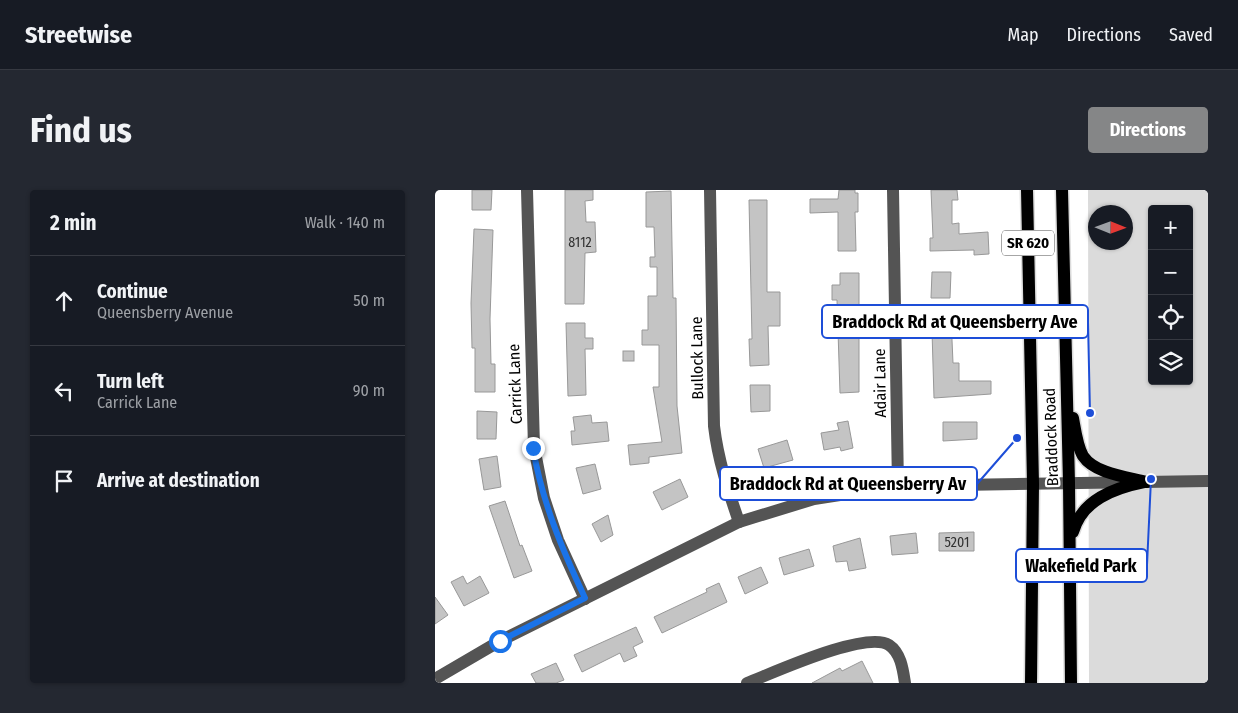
<!DOCTYPE html>
<meta charset="utf-8">
<style>
body{margin:0;font-family:"Fira Sans Condensed",sans-serif;background:#242831;color:#f1f3f6}
.controls{position:absolute;right:15px;top:15px;display:grid;overflow:hidden;border-radius:5px;box-shadow:0 1px 4px #0004}
.controls button{width:45px;height:45px;display:grid;place-items:center;padding:0;border:0;border-bottom:1px solid #363941;background:#171b24;color:#f1f3f6;font:25px sans-serif}
.compass{position:absolute;left:653px;top:15px;width:45px;height:45px;border-radius:50%;background:#171b24;box-shadow:0 1px 4px #0004;rotate:91deg}
.stop{position:absolute;width:15px;height:15px;margin:-11px;border:4px solid #1a73e8;border-radius:50%;background:#fff}
.stop.end{background:#1a73e8;border-color:#fff;box-shadow:0 1px 5px #0008}
.list{margin:0;padding:0;list-style:none}
h2{display:flex;justify-content:space-between;align-items:center;height:65px;margin:0;padding:0 20px;font-size:21px}
h2 small{font-size:16px;font-weight:400;color:#9ea1a6}
.list li{display:grid;grid-template-columns:32px 1fr auto;gap:15px;align-items:center;box-sizing:border-box;height:90px;padding:0 20px;border-top:1px solid #363941}
.list b{display:block;font-size:19px;white-space:nowrap}
.list p{margin:0;font-size:16px;white-space:nowrap;color:#9ea1a6}
.list em{font-size:16px;font-style:normal;color:#9ea1a6}
.icon{flex:none;width:28px;height:28px;fill:none;stroke:currentColor;stroke-width:2;stroke-linecap:round;stroke-linejoin:round}
.map{position:relative;flex:none;width:773px;height:493px;overflow:hidden;border-radius:5px}
header{display:flex;align-items:center;gap:30px;box-sizing:border-box;height:70px;padding:0 25px;background:#171b24;border-bottom:1px solid #363941}
header strong{font-size:24px}
nav{display:flex;gap:28px;margin-inline-start:auto;font-size:18px}
.intro{display:flex;align-items:center;justify-content:space-between;box-sizing:border-box;height:120px;padding:0 30px}
h1{margin:0;font-size:35px}
.button{padding:12px 22px;border-radius:5px;background:#858687;color:#fff;font-size:18px;font-weight:700}
main{display:flex;gap:30px;padding:0 30px}
aside{flex:1;background:#171b24;border-radius:5px;box-shadow:0 1px 4px #0004}
.map>svg:first-child{display:block}
.green{fill:#dbdbdb;fill-rule:evenodd}
.building{fill:#c4c4c4;stroke:#989898}
.lines{fill:none;stroke-linecap:round;stroke-linejoin:round}
.major-casing{stroke:#dbdbdb;stroke-width:15}
.minor{stroke:#545454;stroke-width:12}
.major{stroke:#000;stroke-width:12}
.route{stroke:#1a73e8;stroke-width:6}
.labels{text-anchor:middle;dominant-baseline:central;stroke-width:4.5;stroke-linejoin:round;paint-order:stroke}
.number-label{font-size:14px;fill:#313131}
.shield{fill:#fff;stroke:#4c4c4c;stroke-width:1}
.shield-label{font-size:15px;font-weight:bold;fill:#000}
.street-label{font-size:16px;fill:#000;stroke:#fff}
.leader{fill:none;stroke:#1d4ed8;stroke-width:2}
.callout-dot{fill:#1d4ed8;stroke:#fff;stroke-width:2}
.callout{fill:#fff;stroke:#1d4ed8;stroke-width:2}
.callout-label{font-size:18px;text-anchor:middle;font-weight:bold;fill:#000}
</style>
<header>
<strong>Streetwise</strong>
<nav><a>Map</a><a>Directions</a><a>Saved</a></nav>
</header>
<div class="intro"><h1>Find us</h1><a class="button">Directions</a></div>
<main>
<aside>
<h2>2 min<small>Walk · 140 m</small></h2>
<ul class="list">
<li><svg class="icon" aria-label="ahead" viewBox="0 0 24 24"><path d="M12 20V5M6 11l6-6 6 6"/></svg><div><b>Continue</b><p>Queensberry Avenue</p></div><em>50 m</em></li>
<li><svg class="icon" aria-label="left" viewBox="0 0 24 24"><path d="M17 20v-9H6M10 6l-5 5 5 5"/></svg><div><b>Turn left</b><p>Carrick Lane</p></div><em>90 m</em></li>
<li><svg class="icon" aria-label="arrive" viewBox="0 0 24 24"><path d="M6 21V4h12l-3 4 3 4H6"/></svg><div><b>Arrive at destination</b></div></li>
</ul>
</aside>
<div class="map">
<svg width="773" height="493" viewBox="0 0 773 493">
<rect width="100%" height="100%" fill="#fff"/>
<path class="green" d="M 653,0 L 773,0 L 773,493 L 654,493 ZM 717,19 L 754,19 L 754,191 L 717,191 ZM 660,22 L 690,22 L 690,52 L 660,52 Z"/>
<g class="building">
<polygon points="37,0 57,0 56,20 37,20"/>
<polygon points="130,0 158,0 158,10 150,11 151,32 160,32 161,62 150,63 149,114 130,114"/>
<polygon points="404,0 420,0 420,3 423,3 423,22 420,22 421,61 403,61 403,22 375,23 375,9 403,9"/>
<polygon points="496,0 522,0 523,10 517,10 517,34 524,33 524,44 553,42 554,64 539,65 539,60 495,61 495,48 498,48"/>
<polygon points="236,1 238,108 241,108 242,216 247,263 214,267 214,273 195,275 193,255 227,252 218,197 224,197 224,155 207,155 207,140 213,140 213,106 222,106 222,77 215,77 215,67 220,67 219,37 211,37 211,2"/>
<polygon points="314,10 332,10 332,102 345,102 345,136 333,136 334,175 315,176 314,149 317,149"/>
<polygon points="39,39 58,40 55,129 56,174 60,174 60,202 40,202 40,158 37,158 36,113"/>
<polygon points="497,82 516,82 515,108 496,108"/>
<polygon points="405,83 424,83 424,202 405,203 402,110 397,110 397,95 405,95"/>
<polygon points="501,127 516,127 518,173 524,173 524,191 556,191 556,204 499,208 497,141 501,141"/>
<polygon points="131,133 150,133 150,148 158,148 158,159 150,159 151,205 133,206"/>
<rect x="188" y="161" width="11" height="10"/>
<polygon points="315,195 335,195 335,221 316,222"/>
<polygon points="42,221 62,222 61,249 42,249"/>
<polygon points="156,225 157,233 172,232 174,251 137,255 136,241 140,241 138,227"/>
<polygon points="413,231 418,258 406,261 405,257 389,260 386,243 404,240 402,233"/>
<polygon points="508,232 542,232 542,249 508,251"/>
<polygon points="352,250 358,270 329,278 323,259"/>
<polygon points="62,266 66,297 49,300 44,269"/>
<polygon points="160,274 166,299 148,304 141,278"/>
<polygon points="245,289 253,307 227,320 218,302"/>
<polygon points="70,311 85,356 87,355 97,381 79,388 54,316"/>
<polygon points="173,325 178,345 166,352 157,334"/>
<polygon points="539,342 539,361 504,361 504,343"/>
<polygon points="481,343 483,363 457,365 455,346"/>
<polygon points="425,348 431,378 414,381 412,371 401,372 398,356"/>
<polygon points="374,359 379,376 349,385 344,368"/>
<polygon points="326,377 333,393 310,404 303,387"/>
<polygon points="28,386 32,394 45,386 54,403 29,416 16,392"/>
<polygon points="284,393 292,412 227,443 219,427 272,402 271,399"/>
<polygon points="0,407 13,425 0,434"/>
<polygon points="201,437 208,452 198,457 202,466 189,472 185,463 147,482 139,465"/>
<polygon points="427,471 438,493 377,493 405,478 407,481"/>
<polygon points="121,473 129,490 121,493 101,493 96,484"/>
</g>
<g class="lines">
<g class="major-casing">
<g id="major">
<polyline points="592,0 598,294 596,493"/>
<polyline points="627,0 634,293 636,493"/>
<path d="M 638,228 C 640,239 642,256 648,266 C 660,284 693,287 712,292"/>
<path d="M 638,342 C 647,310 679,298 709,292"/>
</g>
</g>
<g class="minor">
<polyline points="92,0 99,257 109,308 123,350 150,409"/>
<path d="M 275,0 L 279,236 C 283,270 293,300 304,332"/>
<polyline points="458,0 463,296"/>
<polyline points="0,489 65,451 304,332 379,309 463,296 773,291"/>
<path d="M 312,493 C 338,483 431,440 454,455 C 466,463 468,480 470,493"/>
</g>
<use href="#major" class="major"/>
</g>
<g class="lines">
<path class="route" d="M 65,451 L 150,408 C 127,359 107,312 98,258"/>
</g>
<g class="labels">
<g class="number-label">
<text x="145" y="52">8112</text>
<text x="522" y="352">5201</text>
</g>
<rect class="shield" x="567" y="40.5" width="52" height="25" rx="4"/>
<g class="shield-label">
<text x="593" y="53">SR 620</text>
</g>
<g class="street-label">
<text transform="translate(262 168) rotate(-91)">Bullock Lane</text>
<text transform="translate(445 193) rotate(-91)">Adair Lane</text>
<text transform="translate(80 194) rotate(-92)">Carrick Lane</text>
<text transform="translate(616 247) rotate(-92)">Braddock Road</text>
</g>
</g>
<path class="leader" d="M655 223L653 132M582 248L542 294M716 289L712 375"/>
<g class="callout-dot">
<circle cx="655" cy="223" r="5"/>
<circle cx="582" cy="248" r="5"/>
<circle cx="716" cy="289" r="5"/>
</g>
<g class="callout">
<rect x="387" y="115" width="266" height="33" rx="5"/>
<rect x="285" y="277" width="257" height="33" rx="5"/>
<rect x="581" y="359" width="131" height="33" rx="5"/>
</g>
<g class="callout-label">
<text x="520" y="138">Braddock Rd at Queensberry Ave</text>
<text x="413" y="300">Braddock Rd at Queensberry Av</text>
<text x="646" y="382">Wakefield Park</text>
</g>
</svg>
<div class="controls">
<button>+</button>
<button>−</button>
<button><svg class="icon" aria-label="locate" viewBox="0 0 24 24"><circle cx="12" cy="12" r="6"/><path d="M12 2v4M12 18v4M2 12h4M18 12h4"/></svg></button>
<button><svg class="icon" aria-label="layers" viewBox="0 0 24 24"><path d="M12 4l9 5-9 5-9-5zM3 14l9 5 9-5"/></svg></button>
</div>
<svg class="compass" viewBox="-18 -18 36 36"><path d="M0-13l5 13h-10z" fill="#e53935"/><path d="M0 13l5-13h-10z" fill="#9ea1a6"/></svg>
<div class="stop" style="left:65px;top:451px"></div>
<div class="stop end" style="left:98px;top:258px"></div>
</div>
</main>
